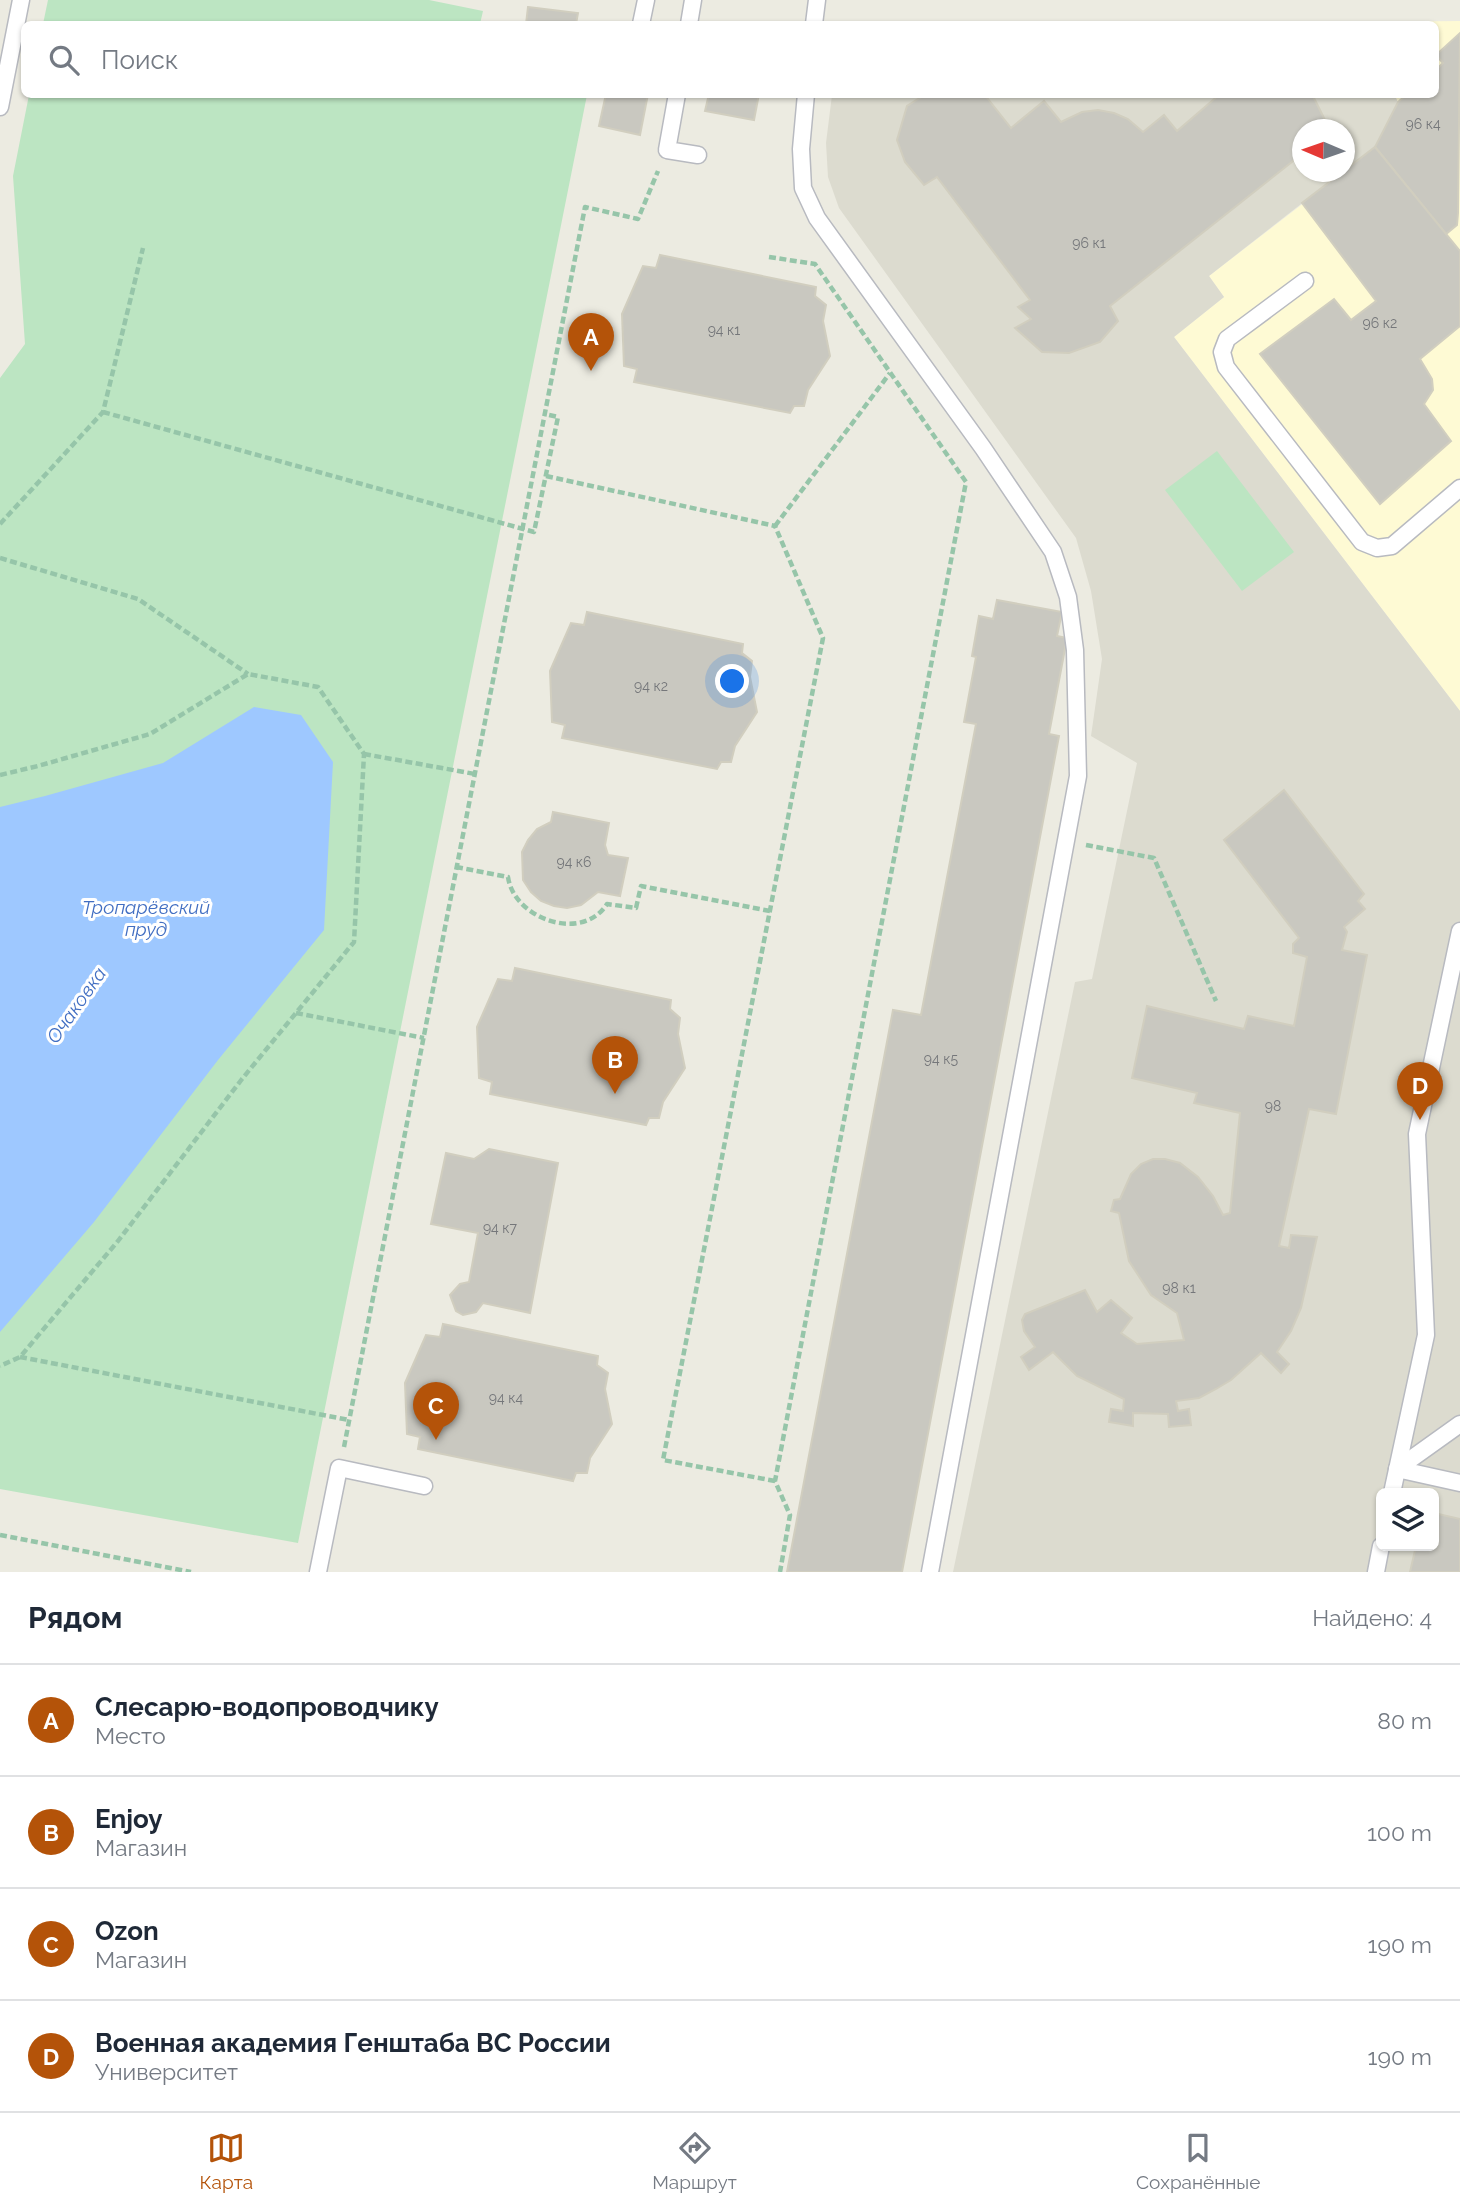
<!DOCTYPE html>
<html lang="ru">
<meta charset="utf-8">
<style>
body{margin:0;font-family:Raleway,sans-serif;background:#f2f2f3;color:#1f2937}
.controls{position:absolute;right:21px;bottom:21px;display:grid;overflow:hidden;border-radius:10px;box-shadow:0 2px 5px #0004}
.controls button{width:63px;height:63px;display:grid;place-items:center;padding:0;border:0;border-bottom:2px solid #e0e1e3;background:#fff;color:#1f2937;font:35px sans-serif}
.compass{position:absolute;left:1292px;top:119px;width:63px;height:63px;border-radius:50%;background:#fff;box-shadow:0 2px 5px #0004;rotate:272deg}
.you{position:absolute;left:733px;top:682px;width:24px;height:24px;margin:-18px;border:5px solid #fff;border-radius:50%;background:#1a73e8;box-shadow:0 0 0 10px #1a73e833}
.badge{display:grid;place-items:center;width:46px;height:46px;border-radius:50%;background:#b45309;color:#fff;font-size:23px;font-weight:700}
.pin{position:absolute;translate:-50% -58px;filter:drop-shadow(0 2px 4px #0008)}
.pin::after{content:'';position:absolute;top:37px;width:24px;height:21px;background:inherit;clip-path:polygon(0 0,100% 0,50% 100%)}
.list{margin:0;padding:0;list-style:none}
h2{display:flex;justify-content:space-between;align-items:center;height:91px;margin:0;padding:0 28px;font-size:30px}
h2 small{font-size:23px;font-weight:400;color:#747a83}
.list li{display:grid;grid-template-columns:46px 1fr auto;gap:21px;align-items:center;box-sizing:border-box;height:112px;padding:0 28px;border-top:2px solid #e0e1e3}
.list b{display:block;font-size:26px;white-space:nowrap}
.list p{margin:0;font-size:23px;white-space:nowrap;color:#747a83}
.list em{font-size:23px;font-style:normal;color:#747a83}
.icon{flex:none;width:38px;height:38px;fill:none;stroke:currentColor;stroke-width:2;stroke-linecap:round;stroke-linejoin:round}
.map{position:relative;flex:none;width:1460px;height:1572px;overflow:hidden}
.search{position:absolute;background:#fff;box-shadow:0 2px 5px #0004;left:21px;right:21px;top:21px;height:77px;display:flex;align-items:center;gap:18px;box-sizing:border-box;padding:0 24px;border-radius:10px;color:#747a83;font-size:26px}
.sheet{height:539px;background:#fff}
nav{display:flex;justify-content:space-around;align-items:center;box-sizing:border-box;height:98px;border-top:2px solid #e0e1e3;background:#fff;font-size:19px;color:#747a83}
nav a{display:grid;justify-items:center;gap:4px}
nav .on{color:#b45309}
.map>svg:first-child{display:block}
.commercial{fill:#fefad4}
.education{fill:#dcdbcf;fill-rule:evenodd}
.green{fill:#bce5c2}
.water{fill:#9ec8ff}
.building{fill:#c9c8c0;stroke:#d1cebf;stroke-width:2}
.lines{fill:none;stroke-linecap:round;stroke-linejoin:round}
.service-casing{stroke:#b8bac0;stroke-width:19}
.path{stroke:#96c5a9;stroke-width:4.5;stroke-dasharray:7 3.5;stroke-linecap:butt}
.service{stroke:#fff;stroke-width:16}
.labels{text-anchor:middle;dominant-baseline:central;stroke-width:6;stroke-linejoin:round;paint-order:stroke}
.number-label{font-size:14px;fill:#75777a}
.water-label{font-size:19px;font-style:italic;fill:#416ec2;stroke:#fff}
</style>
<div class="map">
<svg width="1460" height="1572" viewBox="0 0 1460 1572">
<rect width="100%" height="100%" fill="#ecebe1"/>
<polygon class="commercial" points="1460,21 1460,711 1174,337 1224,297 1209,276 1344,172 1398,102 1394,95 1436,94 1436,24 1370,24 1370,22"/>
<path class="education" d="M 1394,94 L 1398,102 L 1375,147 L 1345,170 L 1344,130 L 1302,130 L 1302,172 L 1342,172 L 1209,276 L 1224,297 L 1174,337 L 1460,711 L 1460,1572 L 953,1572 L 1075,982 L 1092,979 L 1137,763 L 1091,736 L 1102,659 L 1091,591 L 1076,538 L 839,208 L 828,177 L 826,143 L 832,95 ZM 1381,1493 L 1434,1493 L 1434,1546 L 1381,1546 Z"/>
<g class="green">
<polygon points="48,0 429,0 483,11 480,24 43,24"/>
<polygon points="29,95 587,95 298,1543 0,1489 0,378 25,344 13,176"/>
<polygon points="1217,451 1294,552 1242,591 1165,490"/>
</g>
<polygon class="water" points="254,707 301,715 333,762 324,930 218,1060 94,1222 0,1332 0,807 45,796 163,763"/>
<g class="building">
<polygon points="528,7 578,13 576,24 526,24"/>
<polygon points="1460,33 1458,213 1457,225 1446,234 1375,147 1398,102 1407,94 1436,94 1436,70 1443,63 1436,55"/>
<polygon points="606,94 648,94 640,135 599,126"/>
<polygon points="709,94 759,94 754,120 705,111"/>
<polygon points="926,94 984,94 1011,128 1044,101 1061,122 1082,112 1098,110 1114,113 1128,119 1143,132 1164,115 1177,131 1220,94 1312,94 1330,130 1302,130 1302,154 1110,306 1118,321 1100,342 1069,353 1042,352 1015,328 1031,319 1018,307 1030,300 937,177 924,185 905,162 897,140 907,106"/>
<polygon points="1375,147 1460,251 1460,326 1420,359 1432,379 1433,390 1424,404 1451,441 1380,504 1260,354 1334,299 1351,320 1376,301 1302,203"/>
<polygon points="660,255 816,287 815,296 826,305 823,321 830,356 808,390 804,406 794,406 790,413 634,382 637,369 624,366 622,314 643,266 656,268"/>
<polygon points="997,600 1062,612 1057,636 1067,638 1049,734 1059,736 902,1572 787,1572 893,1010 921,1015 976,724 964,722 976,657 972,656 979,616 993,619"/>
<polygon points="587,612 743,644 742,653 752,661 750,677 757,712 735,746 731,762 721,762 717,769 562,738 565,725 552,722 550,671 571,623 584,625"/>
<polygon points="1284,790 1364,894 1358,901 1365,909 1344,927 1347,932 1342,950 1367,955 1336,1114 1309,1109 1279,1246 1289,1248 1291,1235 1317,1237 1301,1308 1291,1331 1277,1352 1289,1364 1281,1373 1261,1353 1231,1380 1216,1389 1199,1398 1176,1401 1178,1411 1189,1409 1191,1425 1169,1427 1168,1414 1133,1413 1133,1426 1109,1422 1111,1409 1123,1411 1124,1399 1077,1376 1053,1352 1029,1370 1021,1357 1035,1347 1024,1331 1022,1320 1025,1314 1085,1290 1097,1312 1111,1300 1132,1318 1121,1333 1137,1344 1184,1340 1177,1313 1151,1295 1129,1261 1119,1213 1111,1211 1114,1200 1120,1199 1131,1174 1141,1164 1153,1159 1165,1159 1180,1163 1198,1177 1213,1196 1223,1215 1230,1213 1240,1113 1194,1103 1197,1093 1132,1078 1147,1006 1244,1029 1248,1016 1294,1026 1307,957 1293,953 1293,944 1299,938 1224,840"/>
<polygon points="553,812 609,823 605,845 608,855 628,858 620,896 598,892 581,905 567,908 554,906 541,901 531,892 523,880 522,852 528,840 537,829 551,822"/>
<polygon points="515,968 671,1000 670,1009 680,1018 678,1034 685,1068 663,1102 659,1118 649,1118 646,1125 490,1094 492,1082 479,1078 477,1027 498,979 512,981"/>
<polygon points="489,1149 558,1163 530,1313 483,1303 476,1312 463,1315 456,1311 450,1295 460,1284 469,1282 478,1233 431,1224 446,1153 474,1159"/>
<polygon points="443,1324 598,1356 597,1365 608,1373 605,1389 612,1424 590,1458 587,1473 576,1473 573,1481 418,1449 420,1437 407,1434 405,1383 426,1335 440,1337"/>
<polygon points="1434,1513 1460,1519 1460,1572 1410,1572 1416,1546 1434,1546"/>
</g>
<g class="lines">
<g class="service-casing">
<g id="service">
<polyline points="641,24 646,0"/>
<polyline points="689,24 693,0"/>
<polyline points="814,24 817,0"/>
<polyline points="677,94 667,150 698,155"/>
<polyline points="806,94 801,149 803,188 817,218 983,448 1053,552 1068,597 1075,650 1078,776 930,1572"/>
<polyline points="0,107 21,0"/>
<polyline points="1305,281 1227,339 1222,352 1226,367 1362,542 1377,548 1392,546 1460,488"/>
<polyline points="1460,1424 1397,1469 1460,1483"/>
<polyline points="1392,1493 1426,1335 1417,1134 1460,931"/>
<polyline points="318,1572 339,1468 424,1486"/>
<polyline points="1376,1572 1381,1546"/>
</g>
</g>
<g class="path">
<polyline points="769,257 815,264 966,482 775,1481 790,1515 780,1572"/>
<polyline points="103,412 534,532 558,417 545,414"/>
<polyline points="546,476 775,526"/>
<polyline points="0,524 103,412 143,248"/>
<polyline points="775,526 890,373"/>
<polyline points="0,558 138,599 248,674"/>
<polyline points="364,754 475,774"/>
<polyline points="0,775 38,766 150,734 248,674 318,687 364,754 354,942 242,1079 118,1241 20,1357 0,1366"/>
<polyline points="1086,845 1154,858 1216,1001"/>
<path d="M 456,867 L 508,877 C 514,919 582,943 607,904 L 636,908 L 641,886 L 770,911"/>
<polyline points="296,1013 424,1038"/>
<polyline points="20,1357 349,1420"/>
<polyline points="344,1447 585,207 638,219 658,171"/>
<polyline points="775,1481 663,1460 823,638 775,526"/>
<polyline points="0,1535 191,1572"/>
</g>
<use href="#service" class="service"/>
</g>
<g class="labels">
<g class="number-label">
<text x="1423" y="124">96 к4</text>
<text x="1089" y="243">96 к1</text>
<text x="1380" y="323">96 к2</text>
<text x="724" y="330">94 к1</text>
<text x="651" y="686">94 к2</text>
<text x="574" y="862">94 к6</text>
<text x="941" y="1059">94 к5</text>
<text x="1273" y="1106">98</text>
<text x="500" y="1228">94 к7</text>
<text x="1179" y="1288">98 к1</text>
<text x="506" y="1398">94 к4</text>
</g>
<g class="water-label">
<text x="146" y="907">Тропарёвский<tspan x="146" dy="22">пруд</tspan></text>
<text transform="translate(76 1005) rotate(-55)">Очаковка</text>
</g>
</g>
</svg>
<div class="controls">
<button><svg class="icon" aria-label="layers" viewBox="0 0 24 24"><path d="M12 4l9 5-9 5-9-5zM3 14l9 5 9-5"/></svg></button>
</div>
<svg class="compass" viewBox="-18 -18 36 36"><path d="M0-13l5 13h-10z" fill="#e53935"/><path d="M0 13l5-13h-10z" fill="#747a83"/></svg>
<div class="you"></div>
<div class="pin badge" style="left:591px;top:371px">A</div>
<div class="pin badge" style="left:615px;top:1094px">B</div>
<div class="pin badge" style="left:436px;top:1440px">C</div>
<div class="pin badge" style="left:1420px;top:1120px">D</div>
<div class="search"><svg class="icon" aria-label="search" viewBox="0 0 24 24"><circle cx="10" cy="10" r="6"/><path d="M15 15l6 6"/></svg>Поиск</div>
</div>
<section class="sheet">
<h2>Рядом<small>Найдено: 4</small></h2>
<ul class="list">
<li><span class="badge">A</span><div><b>Слесарю-водопроводчику</b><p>Место</p></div><em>80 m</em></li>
<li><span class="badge">B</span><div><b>Enjoy</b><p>Магазин</p></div><em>100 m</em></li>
<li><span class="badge">C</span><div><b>Ozon</b><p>Магазин</p></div><em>190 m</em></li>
<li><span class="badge">D</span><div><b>Военная академия Генштаба ВС России</b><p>Университет</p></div><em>190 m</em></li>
</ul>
</section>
<nav>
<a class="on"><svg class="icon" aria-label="map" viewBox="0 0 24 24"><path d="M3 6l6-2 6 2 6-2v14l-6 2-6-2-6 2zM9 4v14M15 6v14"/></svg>Карта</a>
<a><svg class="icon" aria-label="directions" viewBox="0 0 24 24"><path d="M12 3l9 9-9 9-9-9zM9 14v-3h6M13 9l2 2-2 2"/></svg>Маршрут</a>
<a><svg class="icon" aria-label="saved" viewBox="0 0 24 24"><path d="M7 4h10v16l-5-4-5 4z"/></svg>Сохранённые</a>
</nav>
